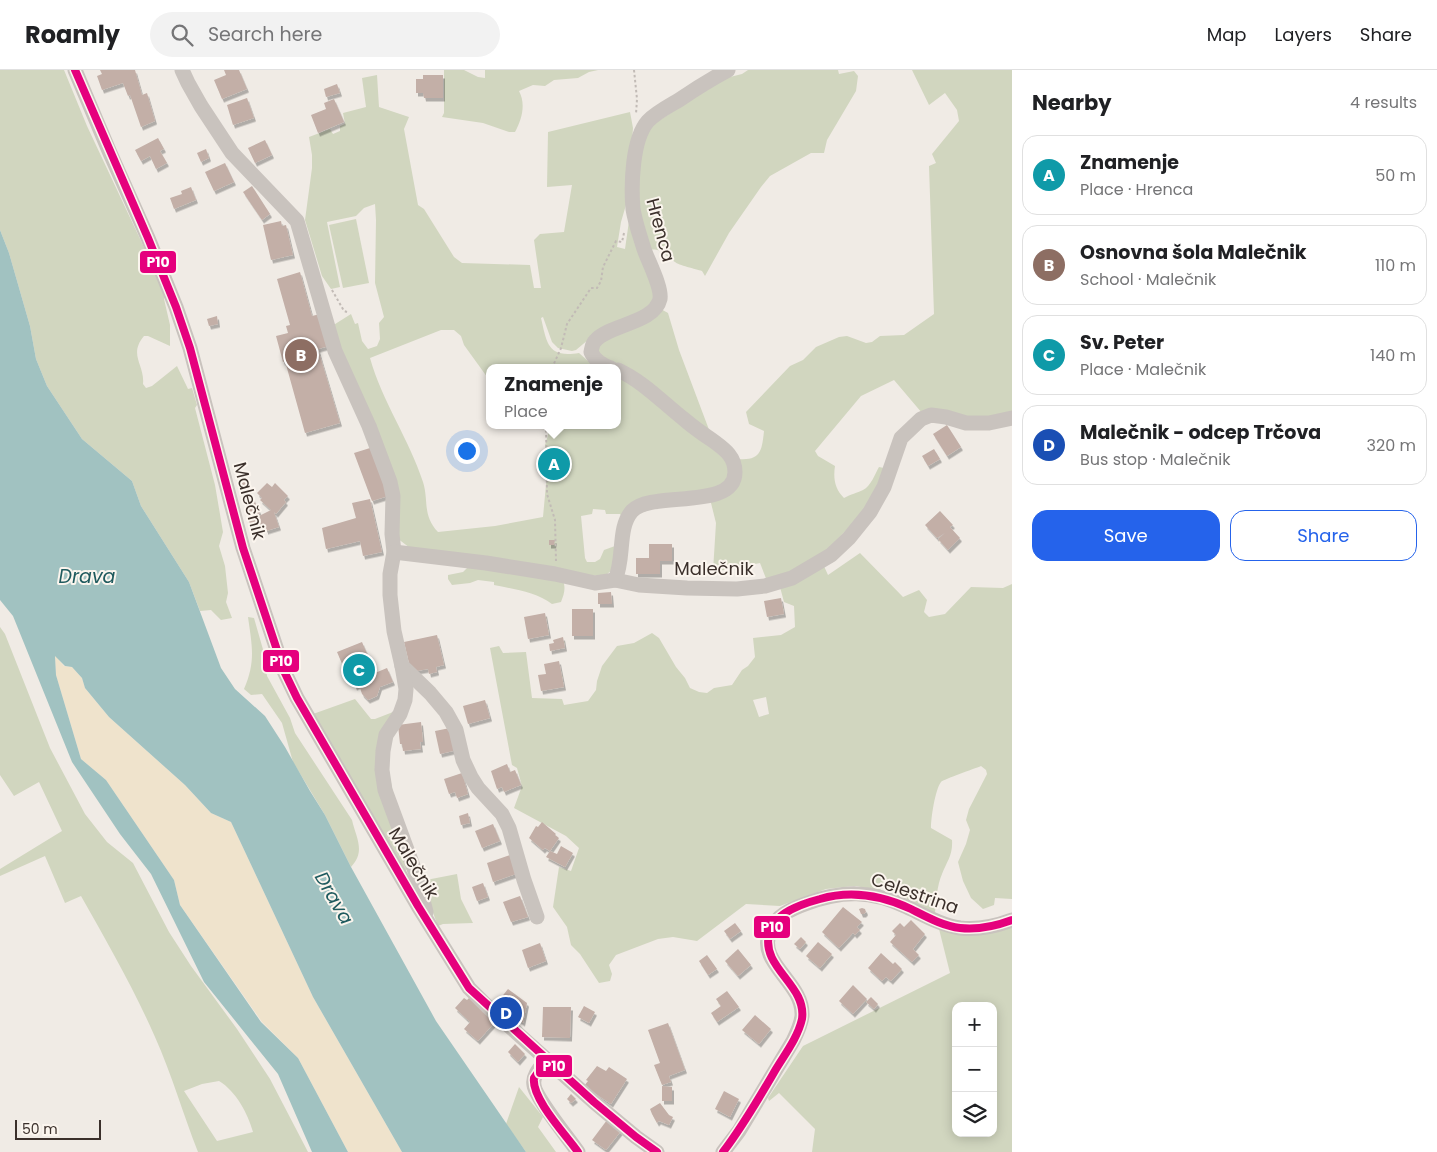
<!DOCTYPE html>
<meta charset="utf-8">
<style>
body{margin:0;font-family:Poppins,sans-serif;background:#f2f2f2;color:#202124}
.controls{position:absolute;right:15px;bottom:15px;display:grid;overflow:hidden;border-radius:10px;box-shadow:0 2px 12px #0003}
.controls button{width:45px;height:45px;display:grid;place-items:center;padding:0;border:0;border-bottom:1px solid #e0e0e0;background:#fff;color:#202124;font:25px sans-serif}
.scale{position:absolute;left:15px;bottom:12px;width:86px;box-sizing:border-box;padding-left:5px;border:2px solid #3b302b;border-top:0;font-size:14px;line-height:18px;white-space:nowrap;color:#3b302b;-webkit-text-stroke:4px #fbf5ee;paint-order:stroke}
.you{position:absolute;left:466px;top:380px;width:18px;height:18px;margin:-12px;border:4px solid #fff;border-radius:50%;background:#1a73e8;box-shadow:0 0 0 8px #1a73e833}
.badge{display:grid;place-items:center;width:32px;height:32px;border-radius:50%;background:#2563eb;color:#fff;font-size:16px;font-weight:700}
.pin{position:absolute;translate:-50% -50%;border:2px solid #fff;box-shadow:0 1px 5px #0006}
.popup{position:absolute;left:486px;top:294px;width:135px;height:65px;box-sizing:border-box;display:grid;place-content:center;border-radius:10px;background:#fff;filter:drop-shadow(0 1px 4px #0005);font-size:16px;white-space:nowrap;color:#757577}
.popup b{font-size:19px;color:#202124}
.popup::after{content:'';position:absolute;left:50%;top:100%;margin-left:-10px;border:10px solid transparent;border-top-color:#fff}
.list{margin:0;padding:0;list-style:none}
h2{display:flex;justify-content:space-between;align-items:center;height:65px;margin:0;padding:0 20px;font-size:21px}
h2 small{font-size:16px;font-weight:400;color:#757577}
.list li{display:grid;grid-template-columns:32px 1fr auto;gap:15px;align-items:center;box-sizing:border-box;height:80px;margin:0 10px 10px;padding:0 10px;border:1px solid #e0e0e0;border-radius:15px}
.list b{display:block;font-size:19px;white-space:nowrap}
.list p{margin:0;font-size:16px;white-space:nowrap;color:#757577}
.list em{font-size:16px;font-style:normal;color:#757577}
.actions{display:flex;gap:10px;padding:15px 20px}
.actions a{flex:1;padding:11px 0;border:1px solid #2563eb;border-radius:15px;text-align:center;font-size:18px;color:#2563eb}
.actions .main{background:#2563eb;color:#fff}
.icon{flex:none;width:28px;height:28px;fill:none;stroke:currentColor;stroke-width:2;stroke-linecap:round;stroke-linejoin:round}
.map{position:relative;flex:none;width:1012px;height:1082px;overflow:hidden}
header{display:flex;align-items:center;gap:30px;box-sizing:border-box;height:70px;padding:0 25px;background:#fff;border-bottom:1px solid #e0e0e0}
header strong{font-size:24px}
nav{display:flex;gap:28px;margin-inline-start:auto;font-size:18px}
.search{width:350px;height:45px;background:#f2f2f2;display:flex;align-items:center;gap:12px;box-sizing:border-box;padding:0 18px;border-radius:28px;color:#757577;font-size:19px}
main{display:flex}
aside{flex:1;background:#fff}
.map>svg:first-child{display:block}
.green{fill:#d1d6bf;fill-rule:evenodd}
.sand{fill:#efe3cc}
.water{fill:#a1c2c1}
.building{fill:#c3afa7;filter:url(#shadow)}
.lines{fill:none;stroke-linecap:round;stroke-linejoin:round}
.path{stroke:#c2bbb6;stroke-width:2;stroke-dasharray:2.5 2.5;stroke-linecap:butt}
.minor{stroke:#c9c3be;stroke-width:15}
.bus-1-casing{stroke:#fbf5ee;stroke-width:11}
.bus-1{stroke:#e5007d;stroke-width:8}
.labels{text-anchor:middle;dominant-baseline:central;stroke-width:4;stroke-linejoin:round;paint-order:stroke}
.street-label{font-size:18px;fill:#3b302b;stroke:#fbf5ee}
.water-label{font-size:19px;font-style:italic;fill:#1f5a5e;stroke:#fbf5ee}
.line-badge{stroke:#fbf5ee;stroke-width:2}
.badge-label{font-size:14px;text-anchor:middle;font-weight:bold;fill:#fff}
</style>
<header>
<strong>Roamly</strong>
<div class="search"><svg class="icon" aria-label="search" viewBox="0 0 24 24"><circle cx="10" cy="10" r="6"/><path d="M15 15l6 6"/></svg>Search here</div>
<nav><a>Map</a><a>Layers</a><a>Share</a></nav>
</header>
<main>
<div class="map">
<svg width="1012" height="1082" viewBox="0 0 1012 1082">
<defs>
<filter id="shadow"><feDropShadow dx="2" dy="3.5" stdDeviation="0" flood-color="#0004"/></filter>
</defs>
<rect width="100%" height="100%" fill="#f0ebe5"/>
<g class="green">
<path d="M 0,0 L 64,0 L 87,56 L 165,222 L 164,229 L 170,255 L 170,276 L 148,266 L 144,266 C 128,285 145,295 143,314 L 146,318 L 152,316 L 177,296 L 188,319 L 192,318 L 197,335 L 195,338 L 215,415 L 223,462 L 219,476 L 225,496 L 228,523 L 226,532 L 232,548 L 221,550 L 211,540 L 200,541 L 189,512 L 141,436 L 132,411 L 82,369 L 47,316 L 36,289 L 30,256 L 9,183 L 0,160 Z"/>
<path d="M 444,0 L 464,0 L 478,7 L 485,8 L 485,0 L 598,0 L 589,2 L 578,8 L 554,10 L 545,16 L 533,15 L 519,21 C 526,34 522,49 515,62 L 509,62 L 483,53 L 442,47 L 444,43 Z"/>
<path d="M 748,0 L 838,0 L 839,4 L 854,1 L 858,6 L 856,21 L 827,70 L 824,83 L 811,83 L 770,106 L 761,117 L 729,163 L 705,206 L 702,201 C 696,199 678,195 675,192 C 662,184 664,178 646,180 L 638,143 L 638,85 L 648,58 L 722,9 L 742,4 Z"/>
<path d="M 912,0 L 1012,0 L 1012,344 L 979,350 L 922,343 L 894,310 L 861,326 L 815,381 L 818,386 L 835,396 C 833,409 835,419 844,428 C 851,424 857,423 863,420 C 871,416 875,404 879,397 L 884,398 L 869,437 L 817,490 L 767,511 L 760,493 L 724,500 L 713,501 L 716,453 L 710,429 L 727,423 L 738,389 C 761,391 762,380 764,361 L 749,354 L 746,342 L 790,296 L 803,290 L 816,277 L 839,267 L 847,266 L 866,273 L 872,272 L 880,266 L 904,265 L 934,244 L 929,96 L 936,93 L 932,84 L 959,51 L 957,40 L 945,23 L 929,35 Z"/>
<path d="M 377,5 L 379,37 L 409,47 L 404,59 L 418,135 L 424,139 L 454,187 L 462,193 L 530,195 L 534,218 L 541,218 L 534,170 L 540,164 L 564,162 L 572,115 L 547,117 L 548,62 L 630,42 L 633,58 L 628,128 L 621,152 L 617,177 L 625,179 L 629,151 L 655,221 L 650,238 L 595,264 L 576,280 L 572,281 L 558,278 L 552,272 L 543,247 L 541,248 C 547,274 548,288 579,283 L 588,291 L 601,298 L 490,298 L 490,311 L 464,275 L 461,266 L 454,260 L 441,260 L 370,288 C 382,331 409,369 423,412 C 429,431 422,445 438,462 L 495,456 L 543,447 L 548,393 L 545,375 L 548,365 L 548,355 L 618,355 L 618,304 L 650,324 L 732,396 L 722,418 L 623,448 L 620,444 L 606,444 L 605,440 L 593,439 L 592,444 L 581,446 L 585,488 L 587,492 L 595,492 L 600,489 L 604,480 L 615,476 L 615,497 L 604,507 L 410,478 L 397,468 L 398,444 L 332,256 L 351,244 L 355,254 L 358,253 L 362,271 L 368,279 L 377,276 L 380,269 L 379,253 L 384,247 L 375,213 L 376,150 L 375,134 L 364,138 L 356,146 L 327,152 L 340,217 L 331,219 L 322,206 L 305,150 L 312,98 L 312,85 L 309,67 L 330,59 L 333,64 L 340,61 L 340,56 L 345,54 L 343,43 L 366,37 L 362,8 Z"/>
<polygon points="356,149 369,213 343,218 329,155"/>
<polygon points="659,238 668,243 679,280 711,365 600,290 596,276"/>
<path d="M 860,483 L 903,527 L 919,520 L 927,530 L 924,542 L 929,547 L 945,544 L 971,517 L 1003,518 L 1012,514 L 1012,829 L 995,828 L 994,835 L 983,839 L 971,828 L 963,811 L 958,792 L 966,774 L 970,760 L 966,750 L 969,739 L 987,704 L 986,700 L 981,696 C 974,699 944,709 941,712 C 935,720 931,748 931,758 L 952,770 C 953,785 947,791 942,804 C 937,816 936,830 935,843 L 907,830 L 904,818 L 884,811 L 880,821 L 856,816 L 844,817 L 826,819 L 780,836 L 746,834 L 697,871 L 673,867 L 658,869 L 616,885 L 609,895 L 612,904 L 610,911 L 599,913 L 580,884 L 571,875 L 567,857 L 553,837 L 559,797 L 571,801 L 579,778 L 566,766 L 514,738 L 522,716 L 517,698 L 512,695 L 490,578 L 499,576 L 503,583 L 526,582 L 532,628 L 562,629 L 564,635 L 588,631 L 596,620 L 597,611 L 602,596 L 617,576 L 634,573 L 652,563 L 659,568 L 676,597 L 685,608 L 690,618 L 699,622 L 707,623 L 714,618 L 732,615 L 742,600 L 748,596 L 755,587 L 753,568 L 781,565 L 795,557 L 794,536 L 784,532 L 780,517 L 823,494 L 828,505 ZM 766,627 L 769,644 L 759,647 L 753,630 Z"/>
<path d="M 469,496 L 563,510 C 566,519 564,524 561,532 L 552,534 C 536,522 513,519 494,515 L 494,512 L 478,510 L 470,513 L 452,515 L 448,509 L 448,505 L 463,502 Z"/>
<path d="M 248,547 L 254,548 L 264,583 L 267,606 L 290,648 L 295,663 L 352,750 C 356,768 366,781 351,797 L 325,745 L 293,692 L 282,653 L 262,624 L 251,625 L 244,619 C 256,591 252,576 248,547 Z"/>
<path d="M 0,557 L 5,564 L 50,678 L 85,744 L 107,772 L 133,793 L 169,862 L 191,896 L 237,959 L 270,1009 L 308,1082 L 198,1082 C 183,1044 172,1005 155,967 C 134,919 107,872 81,826 L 65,833 L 45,786 L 0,806 L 0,799 L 62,761 L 39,712 L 14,726 L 0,705 ZM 219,1011 C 236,1021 248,1044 253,1062 L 217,1071 L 184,1021 L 202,1014 Z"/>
<polygon points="355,629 371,649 375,649 393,642 382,670 409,798 402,802 313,644"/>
<polygon points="457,804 461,829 473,853 443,854 438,856 421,811"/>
<path d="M 1012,856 L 1012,1082 L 812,1082 L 815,1059 L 779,1023 L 769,1031 L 768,1028 L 803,976 L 950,903 L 939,859 ZM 956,936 L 993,936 L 993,1063 L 956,1063 Z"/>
<polygon points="519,1017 543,1047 538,1057 556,1082 526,1082 506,1054"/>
</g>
<polygon class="sand" points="55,585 64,596 72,597 82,608 85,618 109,647 185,715 211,743 231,752 313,927 402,1082 348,1082 298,988 262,952 180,835 174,810 106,710 81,689 56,605"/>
<polygon class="water" points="0,160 9,183 30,256 36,289 47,316 82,369 132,411 141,436 189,512 221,598 235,619 265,646 285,677 310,721 325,745 351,797 436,951 526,1082 402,1082 313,927 231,752 211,743 185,715 109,647 85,618 82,608 72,597 65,596 55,586 56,605 81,689 106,710 174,810 180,835 261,952 298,988 348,1082 312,1082 278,1004 204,912 151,804 120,764 72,692 13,546 0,530"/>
<g class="building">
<polygon points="100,0 135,0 142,25 147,23 155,51 141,57 130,25 128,26 123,13 102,20 97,6 102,4"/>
<polygon points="224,0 239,0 247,19 222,29 214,10 226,5"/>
<polygon points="423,5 443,5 443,28 424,28 423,23 416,23 416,9 423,9"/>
<polygon points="337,14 340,23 326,27 324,19"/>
<polygon points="247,28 254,48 233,55 227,35"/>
<polygon points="334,29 344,52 318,63 311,45 326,39 324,33"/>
<polygon points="158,68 164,79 160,81 167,93 156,99 150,86 141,91 135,80"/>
<polygon points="265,70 272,85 255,93 248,78"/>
<polygon points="206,79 209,88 201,92 197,83"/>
<polygon points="225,93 234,112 214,121 205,102"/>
<polygon points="252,116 270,144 262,150 243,122"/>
<polygon points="191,117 196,130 174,139 170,128 182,124 181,121"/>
<polygon points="281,151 282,156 286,155 293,185 271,190 263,155"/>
<polygon points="300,202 312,246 320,244 329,276 318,279 340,353 305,363 285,291 283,292 276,266 288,263 286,256 290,255 277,209"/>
<polygon points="217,246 218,254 209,256 207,249"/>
<polygon points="947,355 961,377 947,386 933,364"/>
<polygon points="370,378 388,426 372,431 354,383"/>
<polygon points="934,379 940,389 928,396 922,386"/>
<polygon points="245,411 260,443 251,447 237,414"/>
<polygon points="267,413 272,417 275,413 288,426 284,430 286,432 276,444 274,442 279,457 266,461 266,459 261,457 252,459 249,451 271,440 260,430 262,428 257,423"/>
<polygon points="370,429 382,482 363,486 360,471 326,479 322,458 356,448 352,433"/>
<polygon points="940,441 953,455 950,457 960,468 948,480 938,469 945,463 937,468 925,455"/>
<polygon points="549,470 555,470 554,475 549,475"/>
<polygon points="649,474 672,474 672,491 660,491 660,504 636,504 636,488 649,488"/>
<polygon points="611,522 612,534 598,534 598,523"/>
<polygon points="781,528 784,544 767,547 764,531"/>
<rect x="572" y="539" width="21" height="27"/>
<polygon points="545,543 549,565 528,569 524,547"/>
<polygon points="437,565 444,595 436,597 437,602 429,604 428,599 411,602 404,572"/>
<polygon points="563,567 565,578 550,581 549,574 554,573 553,570"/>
<polygon points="362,572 375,603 387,598 393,612 380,617 377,626 368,630 362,624 359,615 355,617 349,601 346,603 337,582"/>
<polygon points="559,591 564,617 541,621 538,605 546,604 544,594"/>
<polygon points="485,630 490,648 468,654 463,636"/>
<polygon points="421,652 423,672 420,672 421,679 403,681 402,674 400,674 398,655"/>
<polygon points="450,658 457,680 440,684 435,661"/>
<polygon points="507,694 510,702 515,700 521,715 504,722 502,717 497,719 491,701"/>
<polygon points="462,703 468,724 457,728 455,722 449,724 444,709"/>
<polygon points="468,743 470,753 461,755 459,746"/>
<polygon points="542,752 556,764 555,765 559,768 550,781 557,784 561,776 573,783 565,797 546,787 550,781 545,778 543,780 529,768 536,756 538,757"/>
<polygon points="493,754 500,771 482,778 475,761"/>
<polygon points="510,785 516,804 493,812 487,793"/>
<polygon points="483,813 488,827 477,831 472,817"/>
<polygon points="520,826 528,847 511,852 503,832"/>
<polygon points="843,837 862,852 857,857 860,860 855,865 853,863 839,878 822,862"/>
<polygon points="862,838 865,839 866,842 864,844 861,844 859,839"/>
<polygon points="911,850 925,864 913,879 919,885 912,892 890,872 896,865 892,861 900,853 904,857"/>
<polygon points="735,853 741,861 730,869 724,861"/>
<polygon points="801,867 806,872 800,879 794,874"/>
<polygon points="818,872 832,884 820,898 806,886"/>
<polygon points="540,873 546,891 528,898 522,880"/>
<polygon points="738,879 751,895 738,906 725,891"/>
<polygon points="881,883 893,894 895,892 902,899 891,911 886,907 882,911 868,898"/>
<polygon points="707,885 717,899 708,905 699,891"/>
<polygon points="853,915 867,929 853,944 839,931"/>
<polygon points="508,919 527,933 523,953 496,934"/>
<polygon points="727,921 739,937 717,952 711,943 721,936 716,929"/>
<polygon points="470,927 496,951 478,971 464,959 470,952 455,938 464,928 467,930"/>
<polygon points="871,927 878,934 874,939 866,932"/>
<polygon points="584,936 595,942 589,953 578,947"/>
<polygon points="543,937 571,937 570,968 542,967"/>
<polygon points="755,945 771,959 759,974 742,960"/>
<polygon points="668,953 685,1000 669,1006 671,1012 662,1015 654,995 660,993 648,960"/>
<polygon points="515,974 525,984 518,992 508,982"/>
<polygon points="597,996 606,1001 609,997 627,1009 611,1034 584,1016 588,1011 586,1010"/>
<polygon points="662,1016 672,1017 672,1031 662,1031"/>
<polygon points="724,1021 739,1029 730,1047 715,1039"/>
<polygon points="571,1024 576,1029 571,1033 567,1029"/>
<polygon points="660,1033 669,1045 673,1047 669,1055 659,1051 657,1053 652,1044 650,1039"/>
<polygon points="607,1050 621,1061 606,1080 592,1070"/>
</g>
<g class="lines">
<g class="path">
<polyline points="634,0 637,29 636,44"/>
<polyline points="332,220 344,241 347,242"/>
<polyline points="552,298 561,278 567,254 591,218 597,218 601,211 603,197 616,171 622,172 624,163"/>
<polyline points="546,355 547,424 555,450 556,491"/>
</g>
<g class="minor">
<polyline points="75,0 110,83 148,168 176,237 190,278 243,478 284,601 297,628 418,836 469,918 488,937 594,1032 636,1067 657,1082"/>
<polyline points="182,0 188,13 201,36 232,83 297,151 335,281 369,356 390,412 393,426 392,464 394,482 390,504 390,525 394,561 402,596 430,623 446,642 456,660 463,690 471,707 478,718 502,744 509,758 524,810 537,847"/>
<path d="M 611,298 C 602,295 595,291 591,282 C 592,278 592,274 595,271 C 609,254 654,254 660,229 C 662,217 648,191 644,179 C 640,166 635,152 633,139 C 631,115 632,69 648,51 C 657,42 669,36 679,30 C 695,19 711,9 728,0"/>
<polyline points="394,482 486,493 555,504 595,513 615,510 639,515 687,518 737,519 765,516 792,508 831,485 849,468 870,442 884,417 901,368 921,349 931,345 946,347 966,353 989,353 1012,348"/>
<path d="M 615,510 C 625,488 617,458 632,441 C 652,420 735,441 735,402 C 735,386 724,379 712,370 C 703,364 693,357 685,350 C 662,332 644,312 618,300"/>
<polyline points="402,596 406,619 405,630 400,644 386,665 383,681 382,700 385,720 416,804 426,842"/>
<path d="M 546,991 C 541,997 532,1005 534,1015 C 535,1027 569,1069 578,1082"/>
<path d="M 723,1082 L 739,1061 L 793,971 C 797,963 801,955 802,946 C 804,912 756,893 770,861 C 776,846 791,839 805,834 C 842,820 871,820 907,837 C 924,845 941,855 960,858 C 977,860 996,856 1012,850"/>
</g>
<g class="bus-1-casing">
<g id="bus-1">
<polyline points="75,0 148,168 176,237 190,278 243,478 284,601 297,628 418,836 469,918 594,1032 636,1067 657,1082"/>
<path d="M 546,991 L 534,1008 C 531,1028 566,1065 578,1082"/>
<path d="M 723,1082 C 743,1056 759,1028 776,999 C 785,984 798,967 802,949 C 807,915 761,898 769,864 C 774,843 801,834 820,829 C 851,820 881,825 911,839 C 927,847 943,856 960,858 C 978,860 996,856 1012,850"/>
</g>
</g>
<use href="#bus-1" class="bus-1"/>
</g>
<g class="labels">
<g class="street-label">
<text transform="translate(661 160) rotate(75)">Hrenca</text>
<text transform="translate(250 431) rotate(75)">Malečnik</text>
<text x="714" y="498">Malečnik</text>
<text transform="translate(414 793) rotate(59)">Malečnik</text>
<text transform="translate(915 823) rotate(19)">Celestrina</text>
</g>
<g class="water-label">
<text x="87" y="506">Drava</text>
<text transform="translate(334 828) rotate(60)">Drava</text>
</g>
</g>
<g class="line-badge">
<rect x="139" y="180" width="38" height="24" rx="5" fill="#e5007d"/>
<rect x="262" y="579" width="38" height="24" rx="5" fill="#e5007d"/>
<rect x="753" y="845" width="38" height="24" rx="5" fill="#e5007d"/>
<rect x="535" y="984" width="38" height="24" rx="5" fill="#e5007d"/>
</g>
<g class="badge-label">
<text x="158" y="197">P10</text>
<text x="281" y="596">P10</text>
<text x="772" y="862">P10</text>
<text x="554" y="1001">P10</text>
</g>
</svg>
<div class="controls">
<button>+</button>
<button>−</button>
<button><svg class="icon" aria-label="layers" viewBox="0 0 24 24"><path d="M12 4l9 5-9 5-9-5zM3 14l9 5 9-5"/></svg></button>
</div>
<div class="scale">50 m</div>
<div class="you"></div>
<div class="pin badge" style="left:554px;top:394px;background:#0f9aa8">A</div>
<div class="popup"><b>Znamenje</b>Place</div>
<div class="pin badge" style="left:301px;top:285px;background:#8d6e63">B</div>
<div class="pin badge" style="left:359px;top:600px;background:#0f9aa8">C</div>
<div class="pin badge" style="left:506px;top:943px;background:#1a4fb4">D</div>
</div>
<aside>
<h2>Nearby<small>4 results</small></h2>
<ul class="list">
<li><span class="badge" style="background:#0f9aa8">A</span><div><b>Znamenje</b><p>Place · Hrenca</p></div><em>50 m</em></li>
<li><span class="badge" style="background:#8d6e63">B</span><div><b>Osnovna šola Malečnik</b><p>School · Malečnik</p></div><em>110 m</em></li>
<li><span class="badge" style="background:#0f9aa8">C</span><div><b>Sv. Peter</b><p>Place · Malečnik</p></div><em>140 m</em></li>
<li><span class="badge" style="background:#1a4fb4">D</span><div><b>Malečnik - odcep Trčova</b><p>Bus stop · Malečnik</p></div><em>320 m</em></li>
</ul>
<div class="actions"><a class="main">Save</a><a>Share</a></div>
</aside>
</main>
